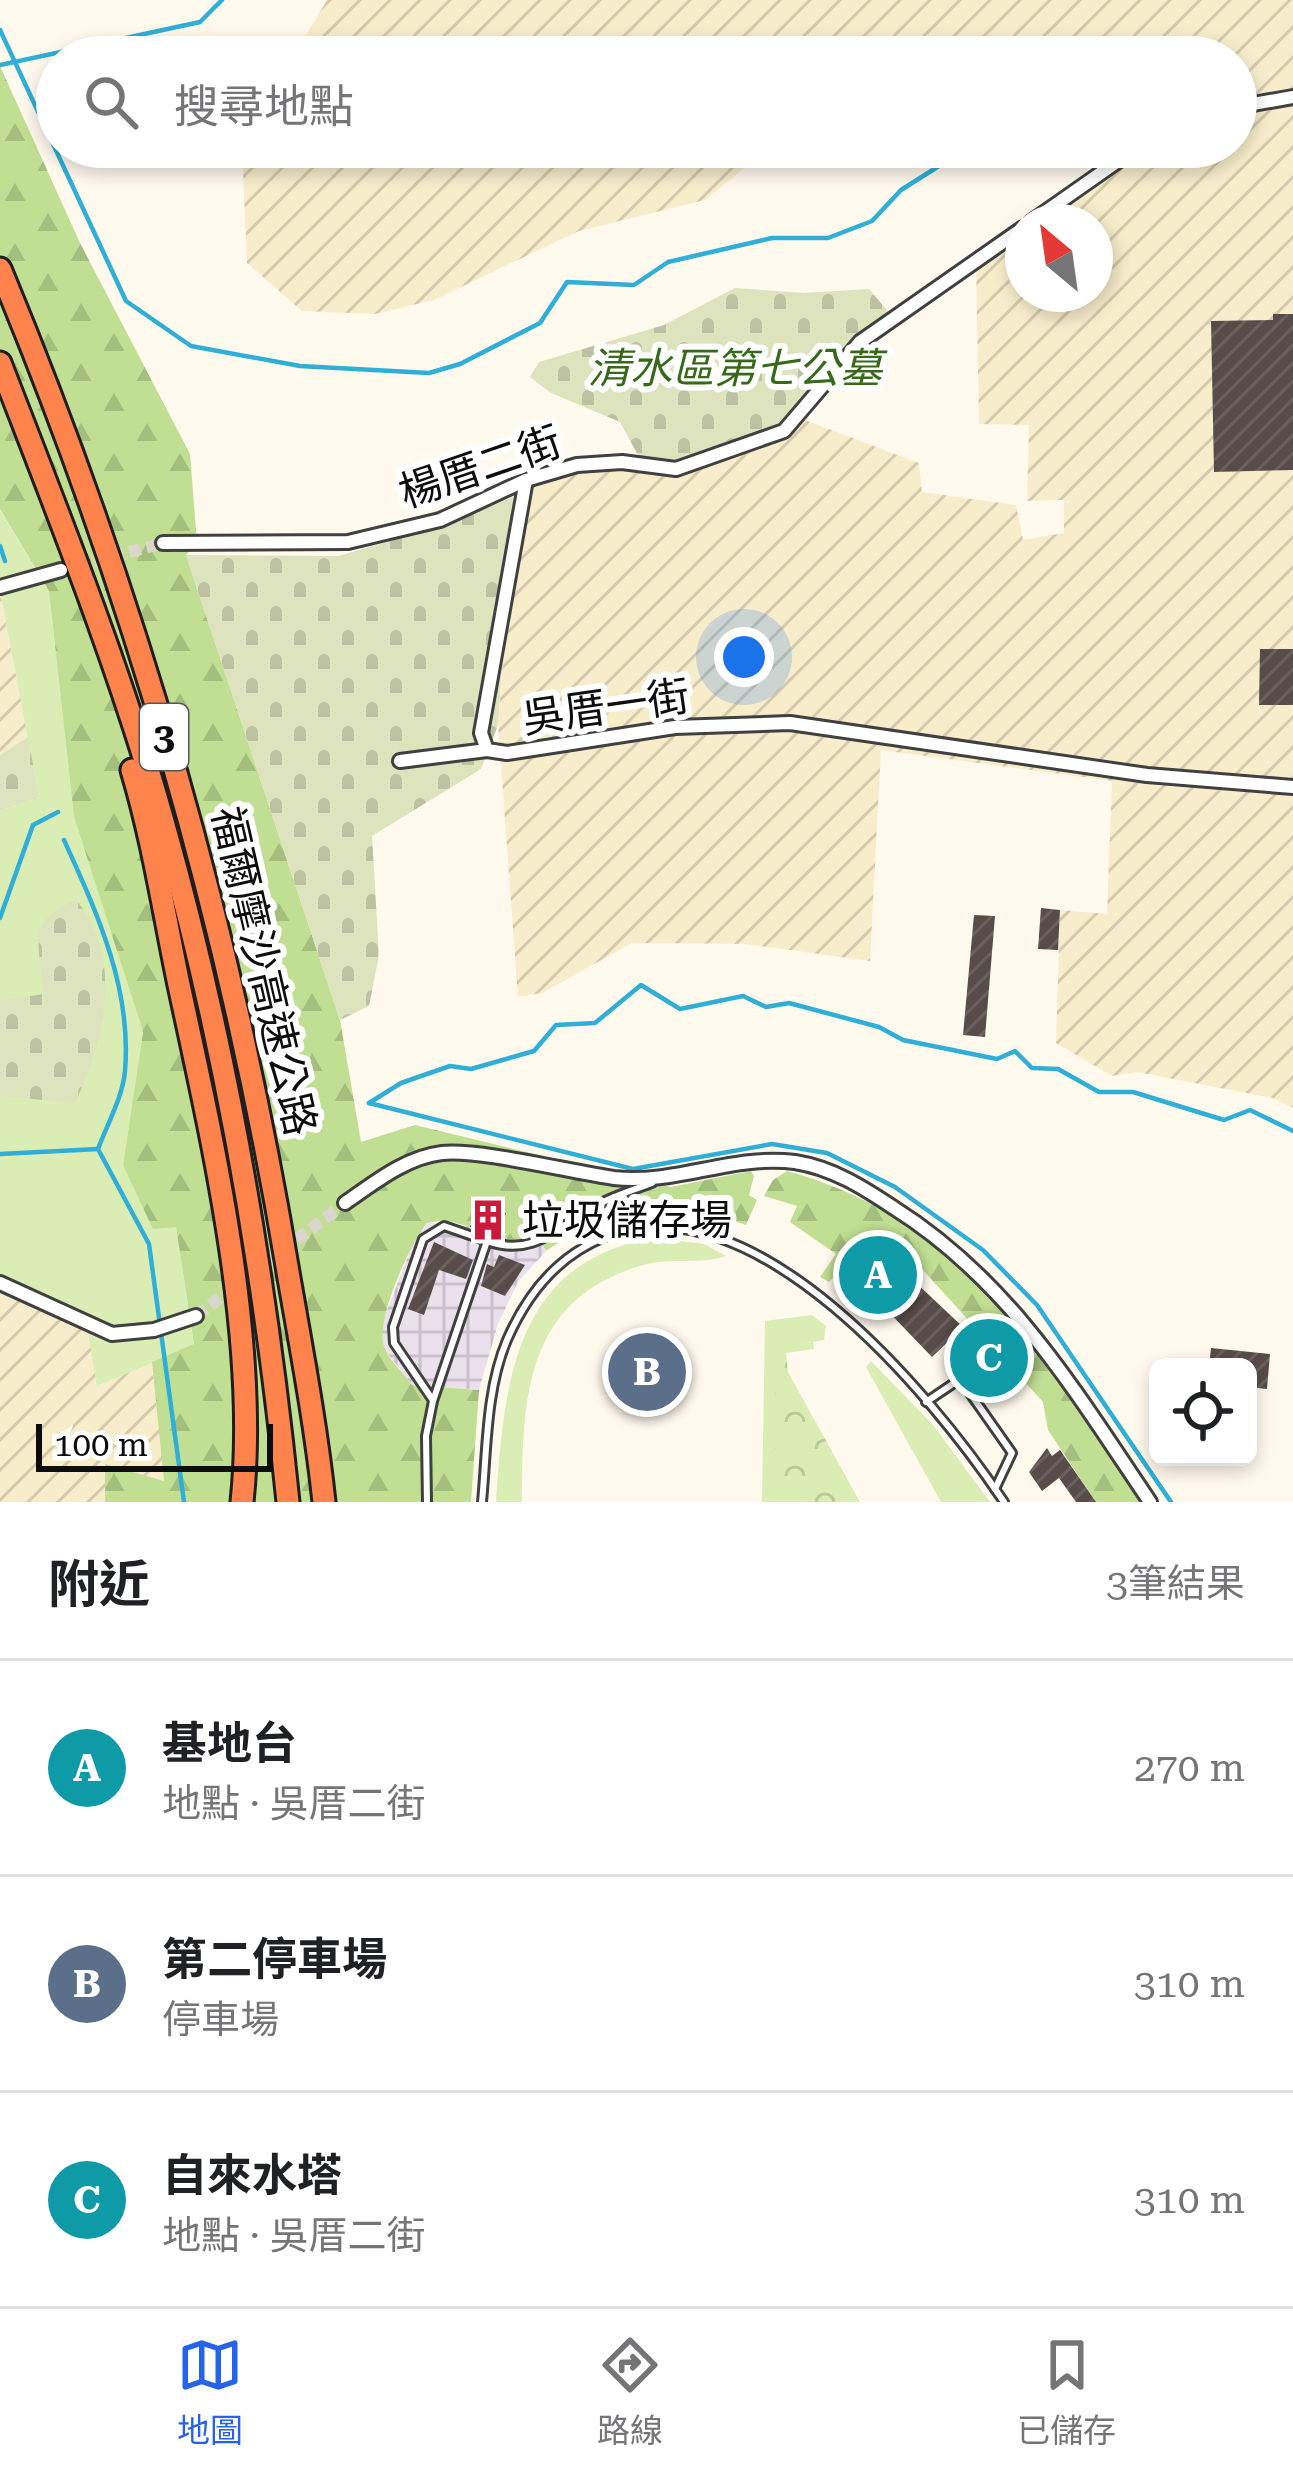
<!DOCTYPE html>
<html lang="zh-TW">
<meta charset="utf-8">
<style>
body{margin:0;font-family:"Roboto Serif","Noto Sans TC",serif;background:#f6f6f6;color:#202124}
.controls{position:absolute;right:36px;bottom:36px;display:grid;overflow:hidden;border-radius:18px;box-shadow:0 6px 18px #0003}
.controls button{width:108px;height:108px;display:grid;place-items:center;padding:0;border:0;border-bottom:3px solid #e0e0e0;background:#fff;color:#202124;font:60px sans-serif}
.compass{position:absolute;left:1005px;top:204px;width:108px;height:108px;border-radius:50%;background:#fff;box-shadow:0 6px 18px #0003;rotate:331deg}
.scale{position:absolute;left:36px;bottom:30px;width:237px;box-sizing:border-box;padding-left:12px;border:6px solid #0d0d0d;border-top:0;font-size:33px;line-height:42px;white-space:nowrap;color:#0d0d0d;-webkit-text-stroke:9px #fff;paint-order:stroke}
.you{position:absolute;left:744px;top:657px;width:42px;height:42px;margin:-30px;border:9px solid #fff;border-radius:50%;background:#1a73e8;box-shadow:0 0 0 18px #1a73e833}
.badge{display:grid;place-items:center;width:78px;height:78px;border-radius:50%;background:#2563eb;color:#fff;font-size:39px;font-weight:700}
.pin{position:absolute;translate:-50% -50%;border:6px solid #fff;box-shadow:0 3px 12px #0006}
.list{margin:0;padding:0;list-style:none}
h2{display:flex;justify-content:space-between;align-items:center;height:156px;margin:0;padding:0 48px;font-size:51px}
h2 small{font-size:39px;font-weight:400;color:#757577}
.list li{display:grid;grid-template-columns:78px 1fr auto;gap:36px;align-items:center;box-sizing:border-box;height:216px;padding:0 48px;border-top:3px solid #e0e0e0}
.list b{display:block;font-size:45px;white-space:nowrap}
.list p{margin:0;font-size:39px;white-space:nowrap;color:#757577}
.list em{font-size:39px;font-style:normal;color:#757577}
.icon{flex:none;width:66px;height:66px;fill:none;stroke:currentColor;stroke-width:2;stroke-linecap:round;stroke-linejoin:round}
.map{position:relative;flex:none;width:1293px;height:1502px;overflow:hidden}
.search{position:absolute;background:#fff;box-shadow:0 6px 18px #0003;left:36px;right:36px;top:36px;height:132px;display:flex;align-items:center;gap:30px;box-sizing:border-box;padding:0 42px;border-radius:66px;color:#757577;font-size:45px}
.sheet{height:804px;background:#fff}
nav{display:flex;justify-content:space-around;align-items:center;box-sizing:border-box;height:168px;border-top:3px solid #e0e0e0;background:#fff;font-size:33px;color:#757577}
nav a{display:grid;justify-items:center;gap:6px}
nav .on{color:#2563eb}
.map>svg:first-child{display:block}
.industrial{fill:url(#industrial-grid)}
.farmland{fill:url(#farmland-furrows)}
.grass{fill:#daedb4}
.forest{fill:url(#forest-firs)}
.cemetery{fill:url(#cemetery-stones)}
.park{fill:url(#park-crowns)}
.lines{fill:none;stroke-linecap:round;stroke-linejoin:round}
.stream{stroke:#2faed8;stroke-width:4.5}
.building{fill:url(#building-hatch)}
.minor-tunnel{stroke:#dbd6cc;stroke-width:12;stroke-dasharray:12 6;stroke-linecap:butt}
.service-casing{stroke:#404040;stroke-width:12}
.minor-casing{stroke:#404040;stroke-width:18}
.motorway-casing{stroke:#1e1e1e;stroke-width:27}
.service{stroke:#fff;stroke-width:6}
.minor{stroke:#fff;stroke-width:12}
.motorway{stroke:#ff834c;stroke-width:21}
.labels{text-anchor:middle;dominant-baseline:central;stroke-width:12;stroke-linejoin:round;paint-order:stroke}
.shield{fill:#fff;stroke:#565656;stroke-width:3}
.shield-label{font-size:39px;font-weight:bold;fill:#0d0d0d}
.park-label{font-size:42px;font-style:italic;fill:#366a18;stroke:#fff}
.street-label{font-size:42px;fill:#0d0d0d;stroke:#fff}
.poi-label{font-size:42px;fill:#0d0d0d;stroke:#fff;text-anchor:start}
</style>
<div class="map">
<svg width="1293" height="1502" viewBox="0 0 1293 1502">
<defs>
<pattern id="industrial-grid" width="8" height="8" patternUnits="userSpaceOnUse" patternTransform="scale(3)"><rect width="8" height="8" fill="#eae1ed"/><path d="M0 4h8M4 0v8" fill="none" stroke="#c8c0ca"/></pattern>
<pattern id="farmland-furrows" width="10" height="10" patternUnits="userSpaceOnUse" patternTransform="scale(3)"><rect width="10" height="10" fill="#f8edcb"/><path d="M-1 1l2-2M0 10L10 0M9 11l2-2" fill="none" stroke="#d3caad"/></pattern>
<pattern id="forest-firs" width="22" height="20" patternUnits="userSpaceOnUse" patternTransform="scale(3)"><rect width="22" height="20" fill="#c0df92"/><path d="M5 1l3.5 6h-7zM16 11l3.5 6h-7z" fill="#a4be7d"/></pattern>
<pattern id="cemetery-stones" width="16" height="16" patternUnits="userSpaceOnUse" patternTransform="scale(3)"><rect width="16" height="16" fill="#dce3bd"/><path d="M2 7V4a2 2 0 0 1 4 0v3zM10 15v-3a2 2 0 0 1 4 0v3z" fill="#bcc2a1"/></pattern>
<pattern id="park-crowns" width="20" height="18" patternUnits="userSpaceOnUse" patternTransform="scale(3)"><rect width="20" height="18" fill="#daedb4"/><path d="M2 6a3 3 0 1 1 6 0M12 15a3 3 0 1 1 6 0" fill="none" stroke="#baca9a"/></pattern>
<pattern id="building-hatch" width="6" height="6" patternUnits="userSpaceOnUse" patternTransform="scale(3)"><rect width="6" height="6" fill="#574c49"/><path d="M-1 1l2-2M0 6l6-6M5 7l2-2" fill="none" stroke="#6a615f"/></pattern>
</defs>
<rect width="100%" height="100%" fill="#fff9ee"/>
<polygon class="industrial" points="479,1203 506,1213 513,1241 538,1237 546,1251 518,1282 498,1324 479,1390 412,1385 384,1349 381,1326 415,1238 428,1223 470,1226"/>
<g class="farmland">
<polygon points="327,0 1293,0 1293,1108 1272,1098 1137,1072 1112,1076 1056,1043 1060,910 1107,914 1112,781 881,750 870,961 745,944 632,943 542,993 518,997 498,725 518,467 571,458 640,459 775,431 789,414 919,463 922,492 1016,505 1023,540 1064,533 1064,500 1027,501 1029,425 979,424 976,264 1023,226 1023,294 1095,294 1095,222 1028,222 1123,147 1236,147 1236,57 293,57"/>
<polygon points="242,147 865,147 747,166 705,200 579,231 434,300 375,314 302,311 247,263"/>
<polygon points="0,591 28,737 0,755"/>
<polygon points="0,1291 88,1333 98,1386 152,1362 165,1482 105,1465 105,1502 0,1502"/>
</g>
<g class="grass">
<polygon points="0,510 49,591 74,817 143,1032 123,1165 176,1226 194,1345 97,1386 88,1333 0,1291 0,811 39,797 0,591"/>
<path d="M 655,1238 L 704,1244 L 726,1256 C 702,1265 670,1257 643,1265 C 523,1300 523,1399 522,1502 L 496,1502 C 504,1384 514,1260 655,1238 Z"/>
<polygon points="812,1315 826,1326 824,1340 775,1348 776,1491 775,1502 762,1502 765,1321"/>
<polygon points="871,1361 933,1425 990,1502 941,1502 866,1367"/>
</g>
<g class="forest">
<path d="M 0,66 L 80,243 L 190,454 L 197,542 L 186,555 L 340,1020 L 361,1142 L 415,1125 L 671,1187 L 751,1171 L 754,1176 L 749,1195 L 757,1200 L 746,1225 C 672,1196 611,1207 546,1251 L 538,1237 L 513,1241 L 498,1237 L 506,1213 L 479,1203 L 470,1227 L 445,1220 L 427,1223 C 410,1244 375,1320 384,1346 C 388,1360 404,1373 412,1385 L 479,1390 L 471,1502 L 105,1502 L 105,1464 L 164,1481 L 152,1362 L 194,1344 L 176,1227 L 153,1229 L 123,1165 L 143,1032 L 74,817 L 49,591 L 0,509 Z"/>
<path d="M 787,1171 C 966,1220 1043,1359 1141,1502 L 1096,1502 L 1048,1430 L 1043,1402 L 911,1257 L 886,1241 L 863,1246 L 829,1282 L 820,1277 L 836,1254 L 790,1222 L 797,1206 L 764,1196 L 773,1180 Z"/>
</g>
<g class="cemetery">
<polygon points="735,288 805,293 869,289 892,316 833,357 776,431 680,462 640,459 620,422 551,393 530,377 539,362 664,325"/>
<polygon points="513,497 498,725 481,769 372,836 379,955 369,1006 340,1020 186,555 338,556 437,528"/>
<polygon points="28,737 39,797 0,811 0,755"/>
<path d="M 76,900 C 125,957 104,1041 75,1103 L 0,1096 L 0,1001 L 43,994 C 41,943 23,923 76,900 Z"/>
</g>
<polygon class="park" points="813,1342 814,1349 786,1353 788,1372 860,1502 775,1502 775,1347"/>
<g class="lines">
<g class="stream">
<polyline points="0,30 126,301 191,346 300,366 429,373 460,364 540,323 567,282 634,285 668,262 772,238 828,238 872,221 901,190 969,147"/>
<polyline points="0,65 200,22 222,0"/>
<polyline points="0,546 5,561"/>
<path d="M 64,840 C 97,913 132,988 125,1071 C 123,1096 107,1125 98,1149 L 149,1244 L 184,1502"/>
<polyline points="0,918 33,825 58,812"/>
<polyline points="369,1103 401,1083 450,1066 471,1069 534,1051 556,1025 595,1023 641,985 680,1009 743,996 766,1007 789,1003 879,1027 903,1040 997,1059 1015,1051 1032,1068 1058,1069 1099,1092 1133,1092 1224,1120 1250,1110 1293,1131"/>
<polyline points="369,1103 633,1169 772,1144 827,1153 895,1187 983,1250 1037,1305 1171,1502"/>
<polyline points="0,1154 98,1149"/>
</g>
</g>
<g class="building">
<polygon points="1273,314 1293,314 1293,470 1214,472 1211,321 1273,320"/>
<polygon points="1260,649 1293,649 1293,705 1259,705"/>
<polygon points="1041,908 1060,910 1058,950 1038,949"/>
<polygon points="974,915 995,916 985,1037 963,1035"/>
<polygon points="479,1203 506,1213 498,1236 470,1227"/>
<polygon points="434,1242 473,1260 466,1279 439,1270 424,1315 408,1309"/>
<polygon points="879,1248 963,1327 932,1357 852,1274"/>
<polygon points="499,1255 525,1265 505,1296 481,1286 487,1264 494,1267"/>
<polygon points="1211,1348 1270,1354 1267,1389 1248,1387 1248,1367 1209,1367"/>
<polygon points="1047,1448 1052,1456 1060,1450 1096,1502 1076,1502 1059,1478 1042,1491 1029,1472"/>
</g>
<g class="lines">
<g class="minor-tunnel">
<polyline points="77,566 163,543"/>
<polyline points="196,1316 345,1203"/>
</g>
<g class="service-casing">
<g id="service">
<polyline points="432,1399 394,1343 393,1327 423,1239 444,1226 487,1241"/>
<polyline points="926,1402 960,1379 1012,1453 995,1489"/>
<path d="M 427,1502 L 426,1436 L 433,1401 L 487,1241 C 531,1257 555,1230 590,1209 C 609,1197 631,1191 652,1183"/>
<path d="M 482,1502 C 487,1450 486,1389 507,1340 C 527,1294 557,1256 605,1237 C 753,1178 931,1393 1004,1502"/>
</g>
</g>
<g class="minor-casing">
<g id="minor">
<polyline points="1236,107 1293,97"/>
<polyline points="1031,222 1138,147"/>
<polyline points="526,480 481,733 487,750 507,753 675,727 790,723 1147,775 1293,787"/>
<polyline points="163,543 348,542 440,520 526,480 577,465 622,462 676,469 784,431 860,342 1023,228"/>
<polyline points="0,587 61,570"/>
<polyline points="400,761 487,750"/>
<path d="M 345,1203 C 374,1183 406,1157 442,1153 C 480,1149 571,1172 614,1178 C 676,1185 732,1154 795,1162 C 833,1168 864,1188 894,1208 C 1010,1281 1075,1391 1150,1502"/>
<polyline points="0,1283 112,1334 154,1330 196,1316"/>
</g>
</g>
<g class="motorway-casing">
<g id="motorway">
<path d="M 0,269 C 135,593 232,932 289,1278 C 302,1352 316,1427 324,1502"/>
<path d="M 0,363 C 57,511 122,673 164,825 C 226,1046 265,1274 288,1502"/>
<path d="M 132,770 C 153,840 164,913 179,985 C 213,1143 259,1341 242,1502"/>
</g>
</g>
<use href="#service" class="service"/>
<use href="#minor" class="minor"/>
<use href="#motorway" class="motorway"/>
</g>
<defs>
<g id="building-bare" transform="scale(3.24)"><path d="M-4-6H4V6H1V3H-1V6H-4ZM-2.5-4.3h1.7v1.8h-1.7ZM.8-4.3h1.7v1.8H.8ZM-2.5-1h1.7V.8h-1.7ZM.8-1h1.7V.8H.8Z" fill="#c91a3c" stroke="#fff" stroke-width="2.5" paint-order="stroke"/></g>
</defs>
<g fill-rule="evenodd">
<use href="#building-bare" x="488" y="1220"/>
</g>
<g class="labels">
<rect class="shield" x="140" y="704" width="48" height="66" rx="9"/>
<g class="shield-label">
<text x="164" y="737">3</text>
</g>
<g class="park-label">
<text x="735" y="368">清水區第七公墓</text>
</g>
<g class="street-label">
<text transform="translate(480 467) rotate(-19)">楊厝二街</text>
<text transform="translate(606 707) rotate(-8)">吳厝一街</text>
<text transform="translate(264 971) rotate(77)">福爾摩沙高速公路</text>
</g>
<g class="poi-label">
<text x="522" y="1220">垃圾儲存場</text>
</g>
</g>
</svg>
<div class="controls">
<button><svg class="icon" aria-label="locate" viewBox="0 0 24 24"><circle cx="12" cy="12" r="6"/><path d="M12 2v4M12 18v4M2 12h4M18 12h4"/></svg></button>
</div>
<svg class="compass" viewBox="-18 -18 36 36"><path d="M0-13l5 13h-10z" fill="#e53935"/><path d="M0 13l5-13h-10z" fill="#757577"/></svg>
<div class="scale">100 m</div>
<div class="you"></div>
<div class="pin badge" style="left:878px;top:1275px;background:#0f9aa8">A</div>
<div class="pin badge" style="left:647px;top:1372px;background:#5c6f8a">B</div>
<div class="pin badge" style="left:989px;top:1358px;background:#0f9aa8">C</div>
<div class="search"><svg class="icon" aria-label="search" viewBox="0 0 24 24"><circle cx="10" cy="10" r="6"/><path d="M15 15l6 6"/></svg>搜尋地點</div>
</div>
<section class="sheet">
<h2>附近<small>3筆結果</small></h2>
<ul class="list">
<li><span class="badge" style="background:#0f9aa8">A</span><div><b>基地台</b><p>地點 · 吳厝二街</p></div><em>270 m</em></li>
<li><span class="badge" style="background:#5c6f8a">B</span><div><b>第二停車場</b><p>停車場</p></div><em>310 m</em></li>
<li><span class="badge" style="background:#0f9aa8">C</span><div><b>自來水塔</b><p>地點 · 吳厝二街</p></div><em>310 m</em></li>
</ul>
</section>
<nav>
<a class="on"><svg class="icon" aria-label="map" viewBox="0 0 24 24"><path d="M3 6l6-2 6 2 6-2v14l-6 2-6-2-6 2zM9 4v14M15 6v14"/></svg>地圖</a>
<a><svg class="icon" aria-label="directions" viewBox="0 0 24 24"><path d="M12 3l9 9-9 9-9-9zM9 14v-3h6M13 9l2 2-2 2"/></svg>路線</a>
<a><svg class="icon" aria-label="saved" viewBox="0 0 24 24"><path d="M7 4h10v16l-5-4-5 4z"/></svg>已儲存</a>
</nav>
